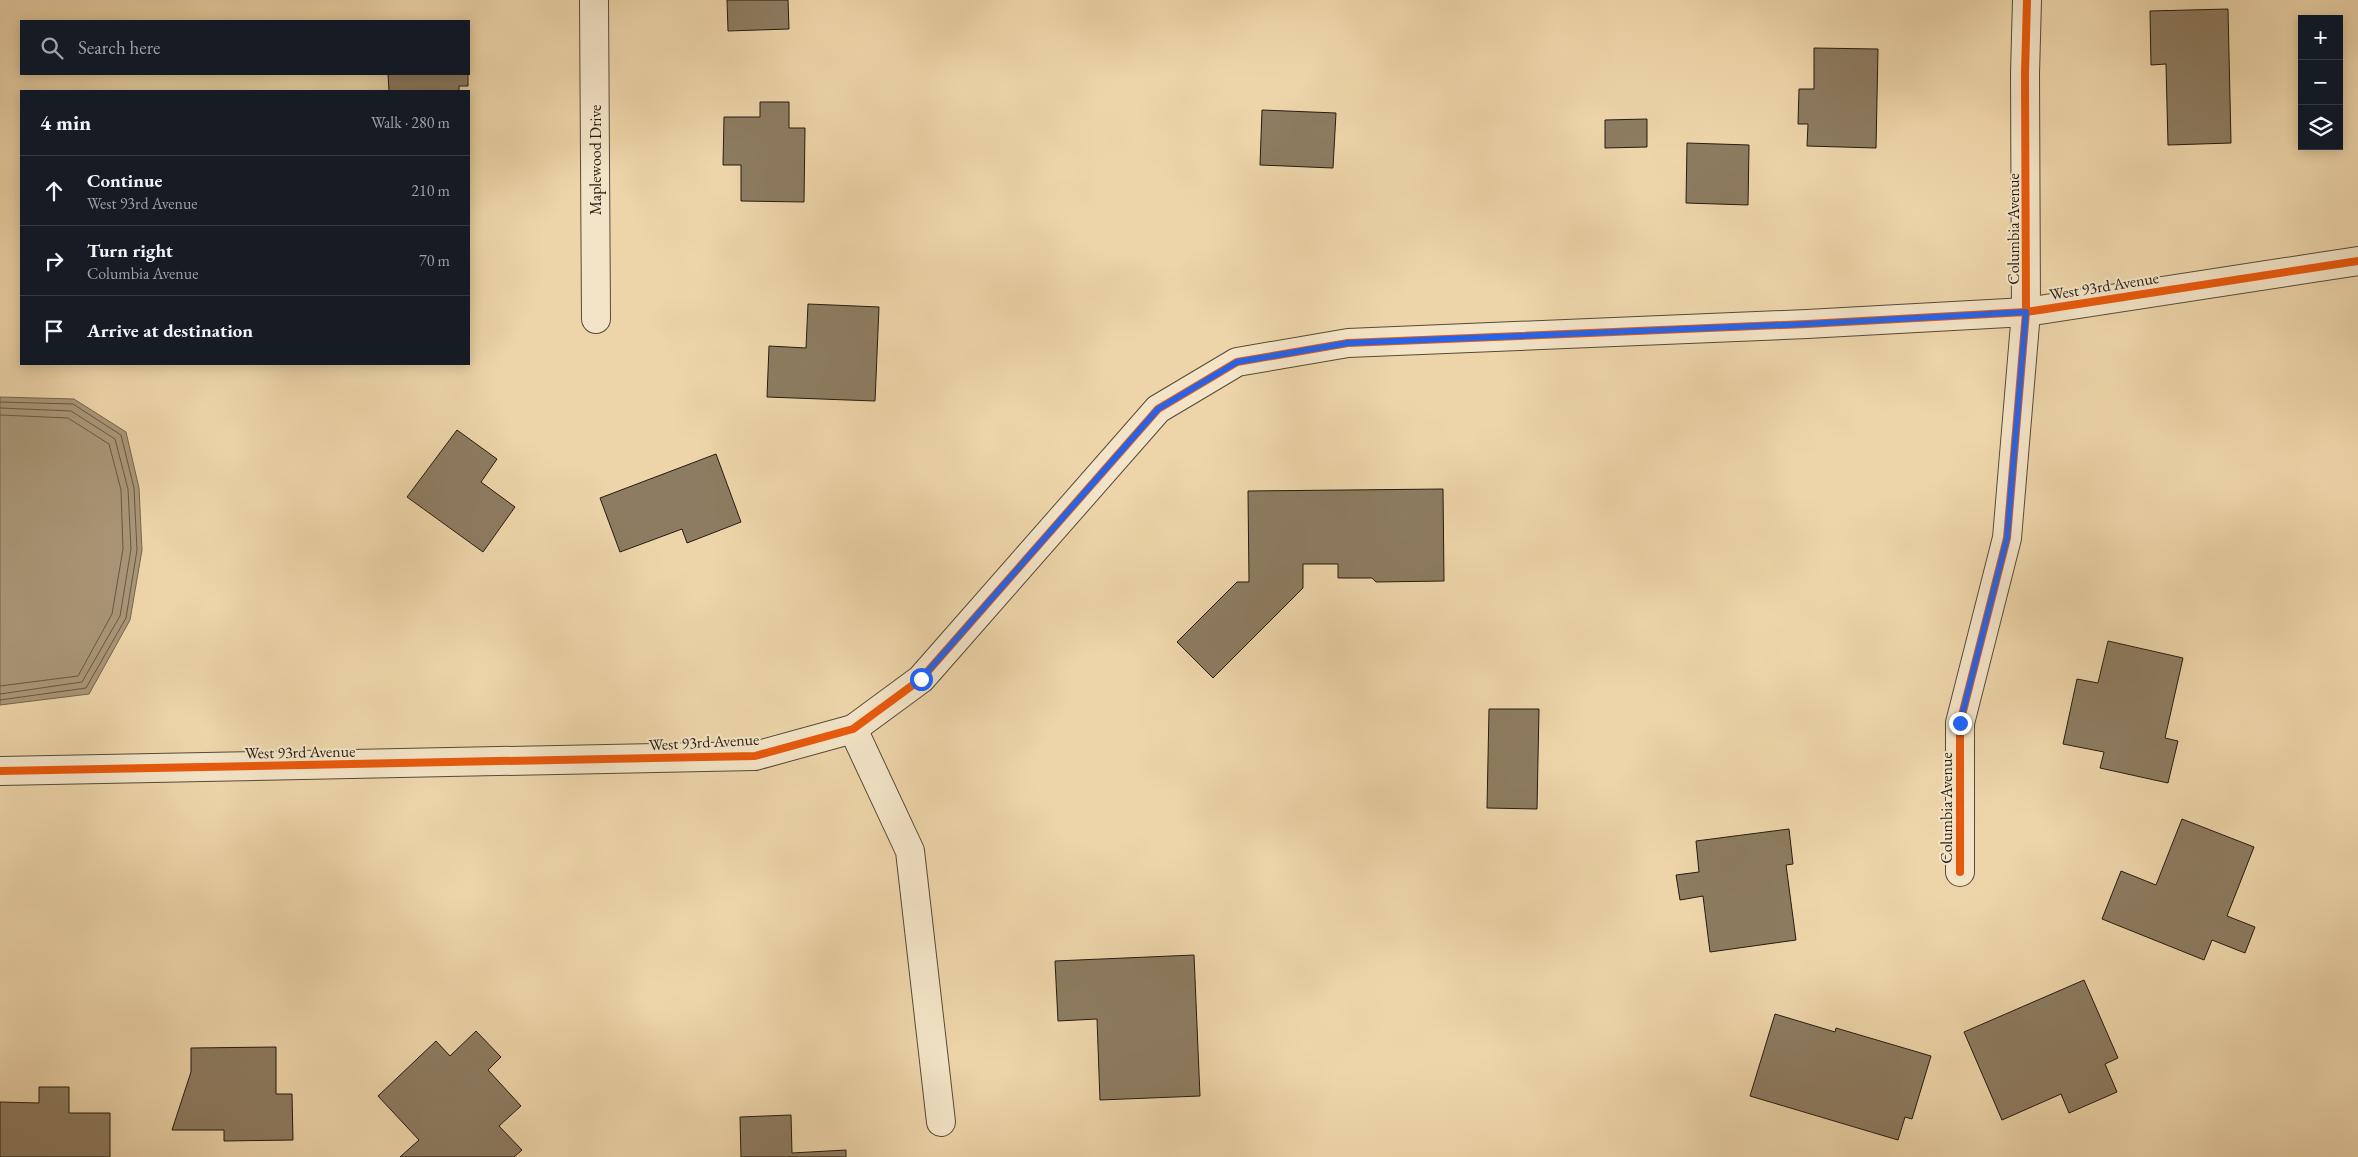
<!DOCTYPE html>
<meta charset="utf-8">
<style>
body{margin:0;font-family:"EB Garamond",serif;background:#242831;color:#f1f3f6}
.controls{position:absolute;right:15px;top:15px;display:grid;overflow:hidden;border-radius:0px;box-shadow:0 2px 12px #0003}
.controls button{width:45px;height:45px;display:grid;place-items:center;padding:0;border:0;border-bottom:1px solid #363941;background:#171b24;color:#f1f3f6;font:25px sans-serif}
.stop{position:absolute;width:15px;height:15px;margin:-11px;border:4px solid #2563eb;border-radius:50%;background:#fff}
.stop.end{background:#2563eb;border-color:#fff;box-shadow:0 1px 5px #0008}
.list{margin:0;padding:0;list-style:none}
h2{display:flex;justify-content:space-between;align-items:center;height:65px;margin:0;padding:0 20px;font-size:21px}
h2 small{font-size:16px;font-weight:400;color:#9ea1a6}
.list li{display:grid;grid-template-columns:32px 1fr auto;gap:15px;align-items:center;box-sizing:border-box;height:70px;padding:0 20px;border-top:1px solid #363941}
.list b{display:block;font-size:19px;white-space:nowrap}
.list p{margin:0;font-size:16px;white-space:nowrap;color:#9ea1a6}
.list em{font-size:16px;font-style:normal;color:#9ea1a6}
.icon{flex:none;width:28px;height:28px;fill:none;stroke:currentColor;stroke-width:2;stroke-linecap:round;stroke-linejoin:round}
.map{position:relative;flex:none;width:2358px;height:1157px;overflow:hidden}
.search{position:absolute;background:#171b24;box-shadow:0 2px 12px #0003;left:20px;top:20px;width:450px;height:55px;display:flex;align-items:center;gap:12px;box-sizing:border-box;padding:0 18px;border-radius:0px;color:#9ea1a6;font-size:19px}
.panel{position:absolute;background:#171b24;box-shadow:0 2px 12px #0003;left:20px;top:90px;width:450px;height:275px;border-radius:0px}
.map>svg:first-child{display:block}
.water{fill:#a99676;stroke:#74654e}
.lines{fill:none;stroke-linecap:round;stroke-linejoin:round}
.shore{stroke:#675844;stroke-width:1}
.building{fill:#8d7c61;stroke:#251b12}
.minor-casing{stroke:#574a38;stroke-width:30}
.tertiary-casing{stroke:#574a38;stroke-width:30}
.minor{stroke:#f3e4c7;stroke-width:28}
.tertiary{stroke:#f3e4c7;stroke-width:28}
.cycleway-casing{stroke:#f3e4c7;stroke-width:11}
.cycleway{stroke:#e8590c;stroke-width:8}
.route{stroke:#2563eb;stroke-width:6}
.labels{text-anchor:middle;dominant-baseline:central;stroke-width:4;stroke-linejoin:round;paint-order:stroke}
.street-label{font-size:16px;fill:#251b12;stroke:#f3e4c7}
</style>
<div class="map">
<svg width="2358" height="1157" viewBox="0 0 2358 1157">
<rect width="100%" height="100%" fill="#edd5a9"/>
<filter id="stains"><feTurbulence type="fractalNoise" baseFrequency=".004" numOctaves="4"/><feColorMatrix values="0 0 0 0 .2 0 0 0 0 .09 0 0 0 0 .02 0 0 0 .5 -.17"/></filter>
<radialGradient id="worn" r=".72"><stop offset=".6" stop-color="#630" stop-opacity="0"/><stop offset="1" stop-color="#630" stop-opacity=".3"/></radialGradient>
<polygon class="water" points="0,397 74,399 126,432 139,488 142,550 130,620 89,694 0,705"/>
<g class="lines">
<g class="shore">
<polyline points="0,402 73,404 121,435 134,488 137,550 126,618 86,688 0,700"/>
<polyline points="0,408 71,411 115,439 128,489 131,549 120,616 82,682 0,694"/>
<polyline points="0,415 68,418 109,444 121,490 123,549 112,614 78,676 0,686"/>
</g>
</g>
<g class="building">
<polygon points="727,0 788,0 789,29 728,31"/>
<polygon points="2228,9 2231,143 2168,145 2166,64 2151,65 2150,11"/>
<polygon points="1814,48 1878,49 1876,148 1807,146 1808,124 1798,124 1799,89 1814,89"/>
<polygon points="388,74 468,74 468,86 459,86 459,91 389,91"/>
<polygon points="760,102 789,102 789,128 805,128 804,202 741,201 741,165 723,165 724,117 760,117"/>
<polygon points="1262,110 1336,113 1333,168 1260,165"/>
<polygon points="1647,119 1647,147 1605,148 1605,120"/>
<polygon points="1687,143 1749,145 1748,205 1686,203"/>
<polygon points="808,304 879,307 875,401 767,397 769,346 806,348"/>
<polygon points="457,430 497,459 481,482 515,507 483,552 407,497"/>
<polygon points="716,454 741,522 687,543 682,529 620,552 600,498"/>
<polygon points="1443,489 1444,581 1376,582 1372,578 1338,578 1338,564 1303,564 1303,588 1213,678 1177,642 1237,582 1249,582 1248,491"/>
<polygon points="2108,641 2183,658 2165,738 2178,741 2168,783 2100,768 2104,752 2063,744 2077,679 2098,683"/>
<polygon points="1489,709 1539,709 1537,809 1487,808"/>
<polygon points="2182,819 2254,847 2227,916 2255,927 2245,953 2212,940 2204,960 2102,919 2121,871 2156,885"/>
<polygon points="1789,829 1793,864 1786,865 1796,940 1710,952 1703,896 1680,900 1676,875 1699,872 1696,841"/>
<polygon points="1194,955 1200,1096 1100,1100 1097,1019 1058,1021 1055,961"/>
<polygon points="2084,980 2118,1058 2105,1064 2117,1092 2069,1113 2061,1094 2002,1120 1964,1032"/>
<polygon points="1775,1014 1835,1032 1836,1028 1931,1056 1912,1119 1905,1117 1898,1140 1750,1096"/>
<polygon points="476,1031 501,1057 488,1070 521,1106 499,1126 522,1150 514,1157 400,1157 419,1140 378,1096 436,1041 450,1056"/>
<polygon points="276,1047 276,1094 292,1094 293,1140 224,1141 224,1130 172,1130 191,1072 191,1048"/>
<polygon points="39,1087 69,1087 69,1113 110,1113 110,1157 0,1157 0,1102 39,1103"/>
<polygon points="791,1115 792,1153 846,1150 846,1157 741,1157 740,1117"/>
</g>
<g class="lines">
<g class="minor-casing">
<g id="minor">
<polyline points="594,0 596,319"/>
<polyline points="853,729 910,851 941,1122"/>
<polyline points="1960,872 1960,723 2007,538 2026,312 2025,74 2027,0"/>
</g>
</g>
<g class="tertiary-casing">
<polyline id="tertiary" points="0,771 755,756 853,729 921,679 1158,409 1237,362 1348,343 1807,324 2026,312 2358,261"/>
</g>
<use href="#minor" class="minor"/>
<use href="#tertiary" class="tertiary"/>
<g class="cycleway-casing">
<g id="cycleway">
<polyline points="0,771 755,756 853,729 921,679 1158,409 1237,362 1348,343 1807,324 2026,312 2358,261"/>
<polyline points="1960,872 1960,723 2007,538 2026,312 2025,74 2027,0"/>
</g>
</g>
<use href="#cycleway" class="cycleway"/>
</g>
<g class="lines">
<polyline class="route" points="921,679 1158,409 1237,362 1348,343 1807,324 2026,312 2007,538 1960,723"/>
</g>
<g class="labels">
<g class="street-label">
<text transform="translate(595 160) rotate(-90)">Maplewood Drive</text>
<text transform="translate(2013 229) rotate(-90)">Columbia Avenue</text>
<text transform="translate(2104 286) rotate(-9)">West 93rd Avenue</text>
<text transform="translate(704 742) rotate(-3)">West 93rd Avenue</text>
<text transform="translate(300 752) rotate(-1)">West 93rd Avenue</text>
<text transform="translate(1946 808) rotate(-90)">Columbia Avenue</text>
</g>
</g>
<rect width="100%" height="100%" filter="url(#stains)"/>
<rect width="100%" height="100%" fill="url(#worn)"/>
</svg>
<div class="controls">
<button>+</button>
<button>−</button>
<button><svg class="icon" aria-label="layers" viewBox="0 0 24 24"><path d="M12 4l9 5-9 5-9-5zM3 14l9 5 9-5"/></svg></button>
</div>
<div class="stop" style="left:921px;top:679px"></div>
<div class="stop end" style="left:1960px;top:723px"></div>
<div class="search"><svg class="icon" aria-label="search" viewBox="0 0 24 24"><circle cx="10" cy="10" r="6"/><path d="M15 15l6 6"/></svg>Search here</div>
<section class="panel">
<h2>4 min<small>Walk · 280 m</small></h2>
<ul class="list">
<li><svg class="icon" aria-label="ahead" viewBox="0 0 24 24"><path d="M12 20V5M6 11l6-6 6 6"/></svg><div><b>Continue</b><p>West 93rd Avenue</p></div><em>210 m</em></li>
<li><svg class="icon" aria-label="right" viewBox="0 0 24 24"><path d="M7 20v-9h11M14 6l5 5-5 5"/></svg><div><b>Turn right</b><p>Columbia Avenue</p></div><em>70 m</em></li>
<li><svg class="icon" aria-label="arrive" viewBox="0 0 24 24"><path d="M6 21V4h12l-3 4 3 4H6"/></svg><div><b>Arrive at destination</b></div></li>
</ul>
</section>
</div>
